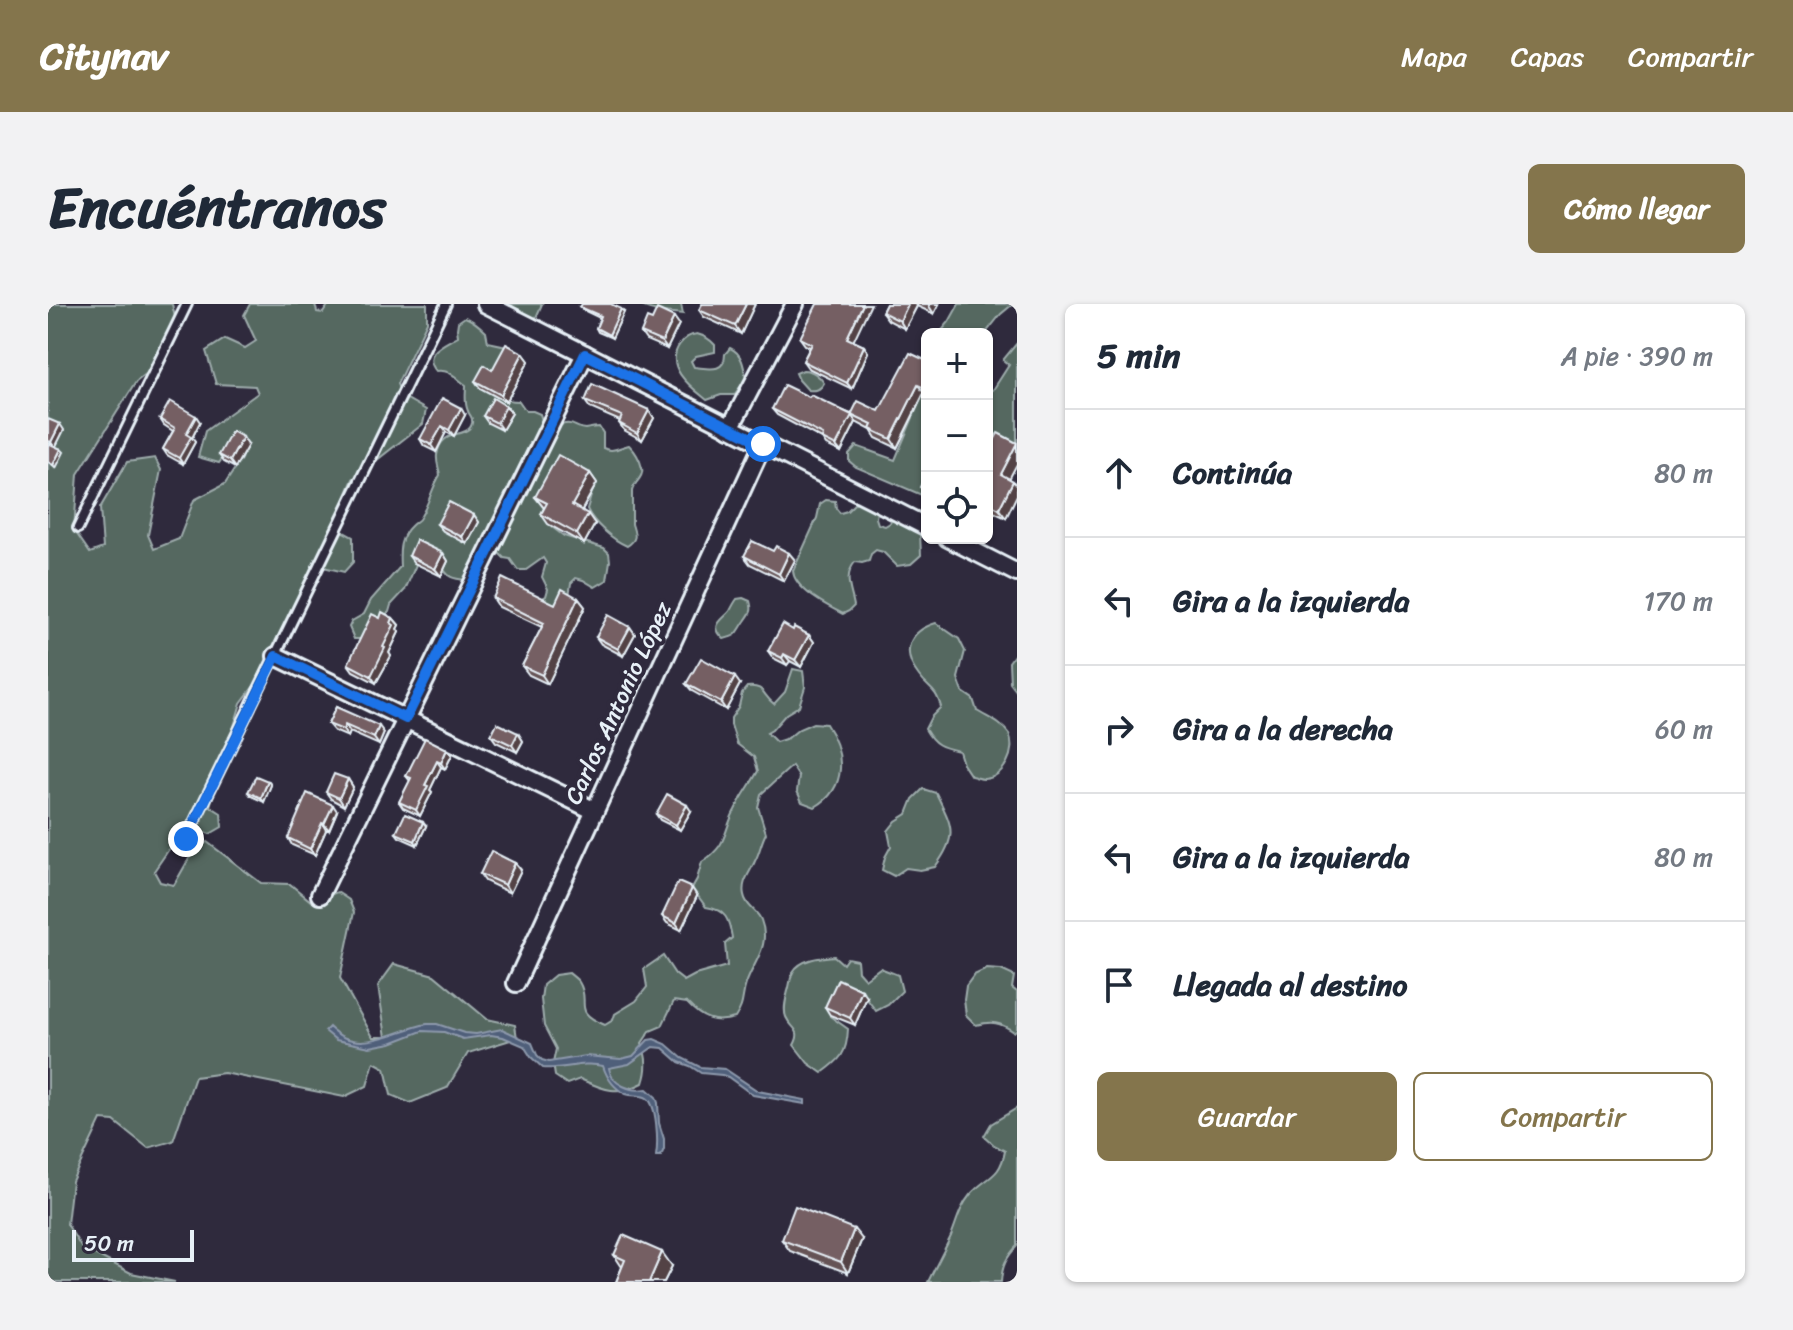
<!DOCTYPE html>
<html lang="es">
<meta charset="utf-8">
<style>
body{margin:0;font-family:Sriracha,sans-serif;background:#f2f2f3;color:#1f2937}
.controls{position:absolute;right:24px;top:24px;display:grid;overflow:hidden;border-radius:12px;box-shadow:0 2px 6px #0004}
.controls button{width:72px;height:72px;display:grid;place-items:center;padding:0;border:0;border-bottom:2px solid #e0e1e3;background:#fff;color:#1f2937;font:40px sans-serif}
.scale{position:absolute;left:24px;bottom:20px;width:122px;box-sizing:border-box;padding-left:8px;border:4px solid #e8f1f8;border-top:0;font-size:22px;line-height:28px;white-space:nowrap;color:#e8f1f8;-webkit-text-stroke:6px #2f2a3d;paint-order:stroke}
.stop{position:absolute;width:24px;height:24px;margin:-18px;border:6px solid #1a73e8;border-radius:50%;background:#fff}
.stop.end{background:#1a73e8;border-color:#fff;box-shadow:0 2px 8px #0008}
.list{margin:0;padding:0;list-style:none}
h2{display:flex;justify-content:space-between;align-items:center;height:104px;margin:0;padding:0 32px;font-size:34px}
h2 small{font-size:26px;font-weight:400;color:#747a83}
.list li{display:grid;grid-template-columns:52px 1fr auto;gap:24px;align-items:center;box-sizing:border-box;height:128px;padding:0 32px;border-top:2px solid #e0e1e3}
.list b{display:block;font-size:30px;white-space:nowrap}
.list em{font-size:26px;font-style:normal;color:#747a83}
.actions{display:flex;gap:16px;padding:24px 32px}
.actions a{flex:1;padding:18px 0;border:2px solid #84754c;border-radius:12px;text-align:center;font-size:28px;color:#84754c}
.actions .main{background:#84754c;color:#fff}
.icon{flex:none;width:44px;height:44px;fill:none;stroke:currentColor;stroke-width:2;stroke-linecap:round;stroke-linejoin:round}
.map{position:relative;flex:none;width:969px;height:978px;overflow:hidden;border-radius:12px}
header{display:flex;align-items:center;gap:48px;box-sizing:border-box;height:112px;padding:0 40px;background:#84754c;color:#fff}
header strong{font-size:38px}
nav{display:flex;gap:44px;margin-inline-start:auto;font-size:28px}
.intro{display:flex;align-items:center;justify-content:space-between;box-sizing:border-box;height:192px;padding:0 48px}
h1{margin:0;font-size:56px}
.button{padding:20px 36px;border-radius:12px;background:#84754c;color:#fff;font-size:28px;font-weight:700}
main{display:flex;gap:48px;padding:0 48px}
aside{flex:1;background:#fff;border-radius:12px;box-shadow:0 2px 6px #0004}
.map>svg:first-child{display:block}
.green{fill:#556861;stroke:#9eacac;stroke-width:2}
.water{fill:#505f7a;stroke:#8d99ac;stroke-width:2}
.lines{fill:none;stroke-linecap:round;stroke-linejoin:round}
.service-casing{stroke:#e8f1f8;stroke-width:14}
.minor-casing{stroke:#e8f1f8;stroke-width:22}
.service{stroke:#2f2a3d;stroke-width:8}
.minor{stroke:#2f2a3d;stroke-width:16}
.wall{fill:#655255;stroke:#e8f1f8;stroke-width:2}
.shaded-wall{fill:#524245;stroke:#e8f1f8;stroke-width:2}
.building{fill:#755f63;stroke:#e8f1f8;stroke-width:2}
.route{stroke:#1a73e8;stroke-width:10}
.labels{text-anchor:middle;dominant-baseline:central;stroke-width:8;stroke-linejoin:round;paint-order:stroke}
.street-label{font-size:24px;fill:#e8f1f8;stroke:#2f2a3d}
</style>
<header>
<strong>Citynav</strong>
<nav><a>Mapa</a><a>Capas</a><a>Compartir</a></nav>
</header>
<div class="intro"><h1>Encuéntranos</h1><a class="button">Cómo llegar</a></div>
<main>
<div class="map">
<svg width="969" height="978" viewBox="0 0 969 978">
<rect width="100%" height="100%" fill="#2f2a3d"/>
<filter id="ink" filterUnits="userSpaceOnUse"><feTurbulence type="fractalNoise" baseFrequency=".0125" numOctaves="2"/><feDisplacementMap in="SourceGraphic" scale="16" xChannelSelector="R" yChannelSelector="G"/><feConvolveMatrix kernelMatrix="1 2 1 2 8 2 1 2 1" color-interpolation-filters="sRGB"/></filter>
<g filter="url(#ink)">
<g class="green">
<polygon points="0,0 124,0 130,27 120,52 88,78 30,170 26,226 42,249 55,244 52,204 79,158 107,154 113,166 100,231 106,245 131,235 146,196 177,180 193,155 198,141 189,135 171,159 150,153 157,127 210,89 207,82 168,80 158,47 177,35 197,44 208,37 196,11 202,0 267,0 269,8 275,9 281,0 379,0 379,18 349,80 354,92 378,106 375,120 305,175 289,213 292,226 305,233 305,258 296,268 271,262 227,354 193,399 162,502 173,509 174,523 162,530 137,522 106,567 112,578 126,581 147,544 159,538 213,579 242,580 264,598 289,588 301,596 306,608 292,674 325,733 338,733 330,682 346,660 386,671 439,715 467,721 469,734 420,749 399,784 362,799 343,791 337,764 326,758 319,782 296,793 176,769 147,773 125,837 100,844 66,817 53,816 24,877 19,920 33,943 83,969 127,978 0,978"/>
<polygon points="462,0 494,0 487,16 474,12"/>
<path d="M 590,0 L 633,0 L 635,10 C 620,8 603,8 590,0 Z"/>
<polygon points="911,0 965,0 953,10 937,30 891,30 901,18"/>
<path d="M 417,13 C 425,16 432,22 438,28 L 440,38 L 454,41 L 459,46 L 455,60 L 431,71 L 433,83 C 447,92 455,97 471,97 L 478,107 L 485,107 L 492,110 L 496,123 C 506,125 507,122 517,120 C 526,118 529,125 537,125 C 542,124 547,123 551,123 L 555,129 L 555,144 C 566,149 571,143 581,141 C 587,147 592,155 594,164 C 596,174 586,178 584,187 C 584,189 584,218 584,220 C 587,230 590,235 579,242 C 565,236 545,219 539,205 L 545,185 L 508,218 L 504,223 L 516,232 L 556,244 L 561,249 L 562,257 L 559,276 L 547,283 L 535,276 L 528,274 L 523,279 L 521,292 L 511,302 L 491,296 L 498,292 L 500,285 L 494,273 L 498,259 L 495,254 L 478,266 L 470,266 L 462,255 L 456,254 L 446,244 L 419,276 C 405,275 399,274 393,260 L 370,256 L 357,286 L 343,301 L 341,308 L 330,316 L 313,335 L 306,335 L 301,323 L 304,317 L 316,310 L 323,296 L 352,263 C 351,246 351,233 364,221 C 368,217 371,217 373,212 C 381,199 384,184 392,171 C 391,164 388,158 389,151 C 393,123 421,135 424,119 C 425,112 422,113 420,107 C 416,98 418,91 418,81 C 407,74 403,65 388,67 C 373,48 397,40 410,32 L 409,25 L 410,18 Z"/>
<path d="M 649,30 C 657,32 662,35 667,41 L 667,48 L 648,52 L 643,57 L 646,63 C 659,64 677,70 677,50 L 682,44 C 694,49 696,62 698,75 L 686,91 L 673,91 L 659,96 C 644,84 615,63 632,40 C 637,34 641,31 649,30 Z"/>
<polygon points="969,39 969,140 947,130 939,124 939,85 945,86 961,61 955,56"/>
<path d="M 755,66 C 764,66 772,72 776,79 C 772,86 768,87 760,86 L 751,76 L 748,69 Z"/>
<polygon points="874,92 879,94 879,186 876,192 808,163 801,157 801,150 808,142 847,156"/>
<path d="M 778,196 L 787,197 L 788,204 L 792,209 L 799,207 L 809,197 L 816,196 L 830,199 L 828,214 L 830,220 L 837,222 L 842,219 L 845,213 L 869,223 L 872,230 L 873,251 L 863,260 L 849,262 L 835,248 L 828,246 L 823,250 L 821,257 L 814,259 L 807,258 C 795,273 803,285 806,302 L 801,307 L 795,310 C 779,302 746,285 745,267 L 769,214 L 772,200 Z"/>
<path d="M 695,294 L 702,297 C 705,308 703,308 697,317 C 689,328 692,331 676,335 C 661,321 674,317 682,307 C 684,303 686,299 689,295 Z"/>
<path d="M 888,319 L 911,335 L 917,347 L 910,374 L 915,388 L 925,395 L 929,407 C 940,414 954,419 961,430 C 969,447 956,474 936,475 C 932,475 928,473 923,472 L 915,460 L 911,447 C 893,443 886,441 877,425 L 883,413 L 893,403 C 887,383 882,387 871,372 C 852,348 861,327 888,319 Z"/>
<polygon points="969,347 969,388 962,379 961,358"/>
<path d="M 745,365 L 755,367 L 757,383 L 751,402 L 738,410 L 724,426 L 719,429 L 728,438 L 740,434 L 751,425 L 765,419 L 778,420 C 797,448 800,484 767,503 L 754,498 L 749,487 L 751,473 L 744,462 L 713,490 L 710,503 L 718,529 C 713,538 712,548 707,557 C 702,569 693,578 696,591 C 698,603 709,606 713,616 C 723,642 706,657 698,680 C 693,695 697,699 687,714 C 666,720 654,715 639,699 L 626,697 L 614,722 L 602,727 L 594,739 C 599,754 600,764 595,779 C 570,792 556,786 532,775 L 519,780 L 507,772 L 505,759 L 508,745 L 496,722 L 493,695 L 495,681 L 507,671 L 521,669 C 522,670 530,676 531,678 C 544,699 522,707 557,721 L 565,716 L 567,710 L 588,697 L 599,683 L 596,665 L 615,652 L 627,670 L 636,677 L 647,671 L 679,662 L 677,640 L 684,634 C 681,615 678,606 658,603 L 644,584 L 649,575 L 654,558 C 681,540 674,530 687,506 C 694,492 703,480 710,467 L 706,453 L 689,440 L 683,421 L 683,414 L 691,402 L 694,389 L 699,383 C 717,381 714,391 726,400 L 737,388 Z"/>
<path d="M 875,485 L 888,489 C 904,522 911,531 887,563 L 872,566 L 858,564 L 846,572 L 834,566 L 837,553 L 843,542 L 840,527 L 848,517 L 859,510 L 865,495 Z"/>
<path d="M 786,652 L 795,660 L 799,654 L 809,656 L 810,667 L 817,675 L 832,664 L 850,671 L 854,687 L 840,701 L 828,707 L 810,683 L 802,683 L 785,698 L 782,712 L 800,725 C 799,750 792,756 774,769 L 760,759 L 746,741 C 755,725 743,725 738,713 C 735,705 738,695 740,687 C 742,681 742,674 745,668 C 752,655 773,653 786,652 Z"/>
<path d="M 939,665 L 953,666 L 966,672 L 964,684 L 969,688 L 969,725 L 966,728 C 952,718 944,717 928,721 L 918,711 L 916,696 L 918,682 L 926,671 Z"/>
<path d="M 969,804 L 969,942 C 958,954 954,962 953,978 L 880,978 C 887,963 896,947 903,932 C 909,917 912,903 922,891 C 938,872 952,875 957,847 L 946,841 L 936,832 L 943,820 Z"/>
</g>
<path class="water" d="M 379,720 L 389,720 L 416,729 L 428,730 L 454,725 L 484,739 L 489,751 L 494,756 L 501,758 L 538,752 L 573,755 L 585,752 L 600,736 L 606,735 L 618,740 L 634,754 L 652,763 L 677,765 L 710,787 L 757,796 L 757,800 L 705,791 L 680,773 L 674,771 L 653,769 L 642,762 L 631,758 L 615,744 L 605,743 L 581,760 L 561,764 C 563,781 584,788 599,785 L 608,793 L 610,799 L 611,819 L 616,835 L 616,845 L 613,852 L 608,852 C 610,840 610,798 597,793 C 591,791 584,792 578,790 C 565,784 559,774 555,762 C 534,757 515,766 495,764 L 483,753 L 476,742 L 455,733 L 443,731 L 415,735 L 396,728 L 374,727 L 343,739 L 322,743 L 288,736 L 277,727 L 281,723 C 311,753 346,726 379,720 Z"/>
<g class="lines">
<g class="service-casing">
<g id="service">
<polyline points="30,224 139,0"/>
<polyline points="138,535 398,0"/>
</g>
</g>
<g class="minor-casing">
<g id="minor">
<polyline points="438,0 879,223"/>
<polyline points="682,124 747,0"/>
<polyline points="900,234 969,269"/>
<polyline points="228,352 547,507"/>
<polyline points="272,591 537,50"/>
<polyline points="468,679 715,140"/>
</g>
</g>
<use href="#service" class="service"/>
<use href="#minor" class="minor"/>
</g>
<g class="wall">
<polygon points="654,0 707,0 693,30 656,13 651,6"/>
<polygon points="838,0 891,0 886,10 869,2 857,25 840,16 834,8"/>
<polygon points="532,3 576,8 564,34 550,28 548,24 552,14 535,6"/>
<polygon points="604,16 631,20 619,45 598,36 593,29"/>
<polygon points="752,34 805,37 816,42 820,48 804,85 760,64 755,57 762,43 757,41"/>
<polygon points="475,49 481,57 458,98 432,84 427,77 444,66"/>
<polygon points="879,57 879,91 876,89 849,144 828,134 823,126 808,118 793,148 778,141 774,135 729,111 724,105 761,93 803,110 831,107"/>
<polygon points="537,97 606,114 594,136 576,126 571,119 572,117 542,104"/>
<polygon points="458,102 464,109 454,126 440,119 435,112"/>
<polygon points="417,111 406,132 398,128 388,148 376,142 372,135"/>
<polygon points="112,115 152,118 144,134 147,138 135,160 119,151 115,145 125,127 116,121"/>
<polygon points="200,141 187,164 176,158 171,151"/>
<polygon points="939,150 962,175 958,214 939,205 939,157 940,154"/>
<polygon points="542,169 549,179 534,206 547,220 536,240 500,220 493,210 496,204 487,193"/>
<polygon points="426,211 431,218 419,240 395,227 389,220"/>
<polygon points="725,247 747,256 736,277 702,260 696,252"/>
<polygon points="395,249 400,257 393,272 366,259 361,252"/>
<polygon points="445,294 507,300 530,294 537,303 500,380 481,371 474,362 494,323 451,303"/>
<polygon points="332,314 345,314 351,321 349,325 351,328 341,349 343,352 328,379 305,367 300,360"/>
<polygon points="582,323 587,330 575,352 553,340 548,333"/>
<polygon points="761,331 766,338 753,363 742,357 739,361 725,354 720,347"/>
<polygon points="638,380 692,380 678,406 644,387"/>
<polygon points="288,403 336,429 331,441 302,428 300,433 286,427 280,420"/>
<polygon points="470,429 475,437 469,448 448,438 443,431"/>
<polygon points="399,445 404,451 397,465 393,463 382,486 384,488 372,512 355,504 351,498 362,477 358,472"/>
<polygon points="300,475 305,483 296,502 283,495 278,488"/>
<polygon points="220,477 223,481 216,498 203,492 200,488"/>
<polygon points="289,507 281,526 278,526 267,551 244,541 240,534"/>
<polygon points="643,507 632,526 612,516 608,510"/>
<polygon points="378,522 369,541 351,533 348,529"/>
<polygon points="467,559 473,566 462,589 437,577 432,570"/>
<polygon points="649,592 633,626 619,619 614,612"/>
<polygon points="819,693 807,721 782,711 777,703"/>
<polygon points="814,935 800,969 742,947 734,936"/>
<polygon points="566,951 624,962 616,978 568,978 574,963"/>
</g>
<g class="shaded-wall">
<polygon points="698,0 707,0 693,30 687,22"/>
<polygon points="815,0 823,0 804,40 799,34"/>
<polygon points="860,0 868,0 869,2 857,25 852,17"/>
<polygon points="881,0 891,0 886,10 881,2"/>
<polygon points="573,5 576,8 564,34 561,31"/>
<polygon points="626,13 631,20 619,45 614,38"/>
<polygon points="816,42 820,48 804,85 799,79"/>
<polygon points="475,49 481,57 458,98 453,91"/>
<polygon points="870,81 876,89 849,144 843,135"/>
<polygon points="458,102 464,109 454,126 449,119"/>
<polygon points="413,104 417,111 406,132 401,126"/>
<polygon points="601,106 606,114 594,136 589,129"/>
<polygon points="803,111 808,118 793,148 788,142"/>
<polygon points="148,112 152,118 144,134 147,138 135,160 131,154 138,130"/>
<polygon points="12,120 16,126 7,144 3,138"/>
<polygon points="394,122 398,128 388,148 383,141"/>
<polygon points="195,133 200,141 187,164 182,157"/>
<polygon points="969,139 969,160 959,179 953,170"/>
<polygon points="13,145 16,148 8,164 5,161"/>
<polygon points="542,169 549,179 531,211 524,201"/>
<polygon points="965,177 969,182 969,191 958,214 951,205"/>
<polygon points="540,210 547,220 536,240 529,230"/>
<polygon points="426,211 431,218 419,240 414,233"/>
<polygon points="395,249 400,257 393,272 387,265"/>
<polygon points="741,249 747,256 736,277 731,270"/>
<polygon points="530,294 537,303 500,380 494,371"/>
<polygon points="345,314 351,321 349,325 351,328 341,349 343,352 328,379 323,372"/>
<polygon points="582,323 587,330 575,352 570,345"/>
<polygon points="761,331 766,338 753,363 747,356"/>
<polygon points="736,350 742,357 739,361 734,354"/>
<polygon points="687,373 692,380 678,406 673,399"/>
<polygon points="297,421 302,428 300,433 295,426"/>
<polygon points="331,422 336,429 331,441 326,434"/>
<polygon points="470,429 475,437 469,448 464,441"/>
<polygon points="399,445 404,451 397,465 393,459"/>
<polygon points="389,457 393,463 382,486 384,488 372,512 368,506 377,481"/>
<polygon points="300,475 305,483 296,502 291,494"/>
<polygon points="220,477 223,481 216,498 213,494"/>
<polygon points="285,501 289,507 281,526 276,520"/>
<polygon points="639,501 643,507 632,526 628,521"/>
<polygon points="375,518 378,522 369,541 367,537"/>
<polygon points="274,519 278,526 267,551 262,545"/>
<polygon points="467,559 473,566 462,589 457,581"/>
<polygon points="644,584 649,592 633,626 628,619"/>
<polygon points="814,686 819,693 807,721 802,714"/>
<polygon points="806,925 814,935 800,969 793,958"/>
<polygon points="614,948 624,962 616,978 601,978"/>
</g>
<g class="building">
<polygon points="534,0 563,0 573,5 561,31 548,24 553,12 532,3"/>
<polygon points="654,0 698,0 687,22 651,6"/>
<polygon points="769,0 815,0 799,34 816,42 799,79 755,57 764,40 752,34"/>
<polygon points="838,0 860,0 852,17 834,8"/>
<polygon points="609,5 626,13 614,38 593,29 599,14 604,16"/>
<polygon points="458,40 475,49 453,91 427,77 436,61 444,66"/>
<polygon points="862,49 879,57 879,85 870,81 843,135 822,125 824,121 803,111 810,97 831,107"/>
<polygon points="544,80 601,106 589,129 571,119 574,112 537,97"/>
<polygon points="736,81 761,93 763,91 804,111 788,142 774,135 775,131 724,105"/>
<polygon points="394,94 413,104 401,126 394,122 383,141 372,135"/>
<polygon points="445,94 458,102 449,119 435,112"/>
<polygon points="122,97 148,112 138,130 143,133 131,154 115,145 127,124 112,115"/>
<polygon points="0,115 12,120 3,138 0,137"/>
<polygon points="184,127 195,133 182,157 171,151"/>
<polygon points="950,129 969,139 953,170 965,177 951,205 939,199 939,157 941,153 939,150"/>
<polygon points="0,139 13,145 5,161 0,158"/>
<polygon points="510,151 542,169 524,201 540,210 529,230 493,210 499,199 487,193"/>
<polygon points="879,169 879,187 872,183"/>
<polygon points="401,198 426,211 414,233 389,220"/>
<polygon points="368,236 395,249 387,265 361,252"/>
<polygon points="704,237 725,247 728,242 741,249 731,270 696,252"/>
<polygon points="454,274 507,300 514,285 530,294 494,371 474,362 496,319 445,294"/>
<polygon points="334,308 345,314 343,319 346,321 335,343 337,344 323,372 300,360 324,310 332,314"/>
<polygon points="560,311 582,323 570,345 548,333"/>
<polygon points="735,320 745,326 746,323 761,331 747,356 736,350 734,354 720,347"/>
<polygon points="653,354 687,373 673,399 638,380"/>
<polygon points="288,403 331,422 326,434 297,421 295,426 280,420"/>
<polygon points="449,419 470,429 464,441 443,431"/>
<polygon points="377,434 399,445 393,459 389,457 377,481 380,482 368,506 351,498 363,474 358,472"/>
<polygon points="286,470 300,475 291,494 278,488"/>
<polygon points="208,472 220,477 213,494 200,488"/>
<polygon points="259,489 285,501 276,520 274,519 262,545 240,534"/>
<polygon points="619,490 639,501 628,521 608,510"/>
<polygon points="357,510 375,518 367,537 348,529"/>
<polygon points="443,547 467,559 457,581 432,570"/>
<polygon points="630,578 644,584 628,619 614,612"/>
<polygon points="790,675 814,686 802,714 777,703"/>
<polygon points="747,902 806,925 793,958 734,936"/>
<polygon points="575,931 614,948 601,978 568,978 577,956 566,951"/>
</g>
</g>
<g class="lines" filter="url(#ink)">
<polyline class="route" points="138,535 228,352 358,415 537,50 715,140"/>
</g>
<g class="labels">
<g class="street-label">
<text transform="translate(570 399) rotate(-65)">Carlos Antonio López</text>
</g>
</g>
</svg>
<div class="controls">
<button>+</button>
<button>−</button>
<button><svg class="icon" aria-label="locate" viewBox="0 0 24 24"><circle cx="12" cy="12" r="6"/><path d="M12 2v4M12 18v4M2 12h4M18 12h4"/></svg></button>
</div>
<div class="scale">50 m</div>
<div class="stop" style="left:715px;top:140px"></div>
<div class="stop end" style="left:138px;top:535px"></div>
</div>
<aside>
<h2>5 min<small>A pie · 390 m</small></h2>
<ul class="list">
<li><svg class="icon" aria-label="ahead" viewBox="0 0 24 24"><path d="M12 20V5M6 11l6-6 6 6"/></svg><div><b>Continúa</b></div><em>80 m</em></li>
<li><svg class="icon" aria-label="left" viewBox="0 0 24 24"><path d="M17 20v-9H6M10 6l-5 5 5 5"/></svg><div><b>Gira a la izquierda</b></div><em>170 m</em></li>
<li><svg class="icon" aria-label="right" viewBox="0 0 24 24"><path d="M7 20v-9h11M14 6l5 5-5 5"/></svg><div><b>Gira a la derecha</b></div><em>60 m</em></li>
<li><svg class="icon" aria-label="left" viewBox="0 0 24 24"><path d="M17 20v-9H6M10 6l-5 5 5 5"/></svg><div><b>Gira a la izquierda</b></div><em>80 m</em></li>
<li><svg class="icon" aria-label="arrive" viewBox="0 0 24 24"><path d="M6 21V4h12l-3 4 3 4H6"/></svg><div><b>Llegada al destino</b></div></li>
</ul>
<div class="actions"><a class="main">Guardar</a><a>Compartir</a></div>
</aside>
</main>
